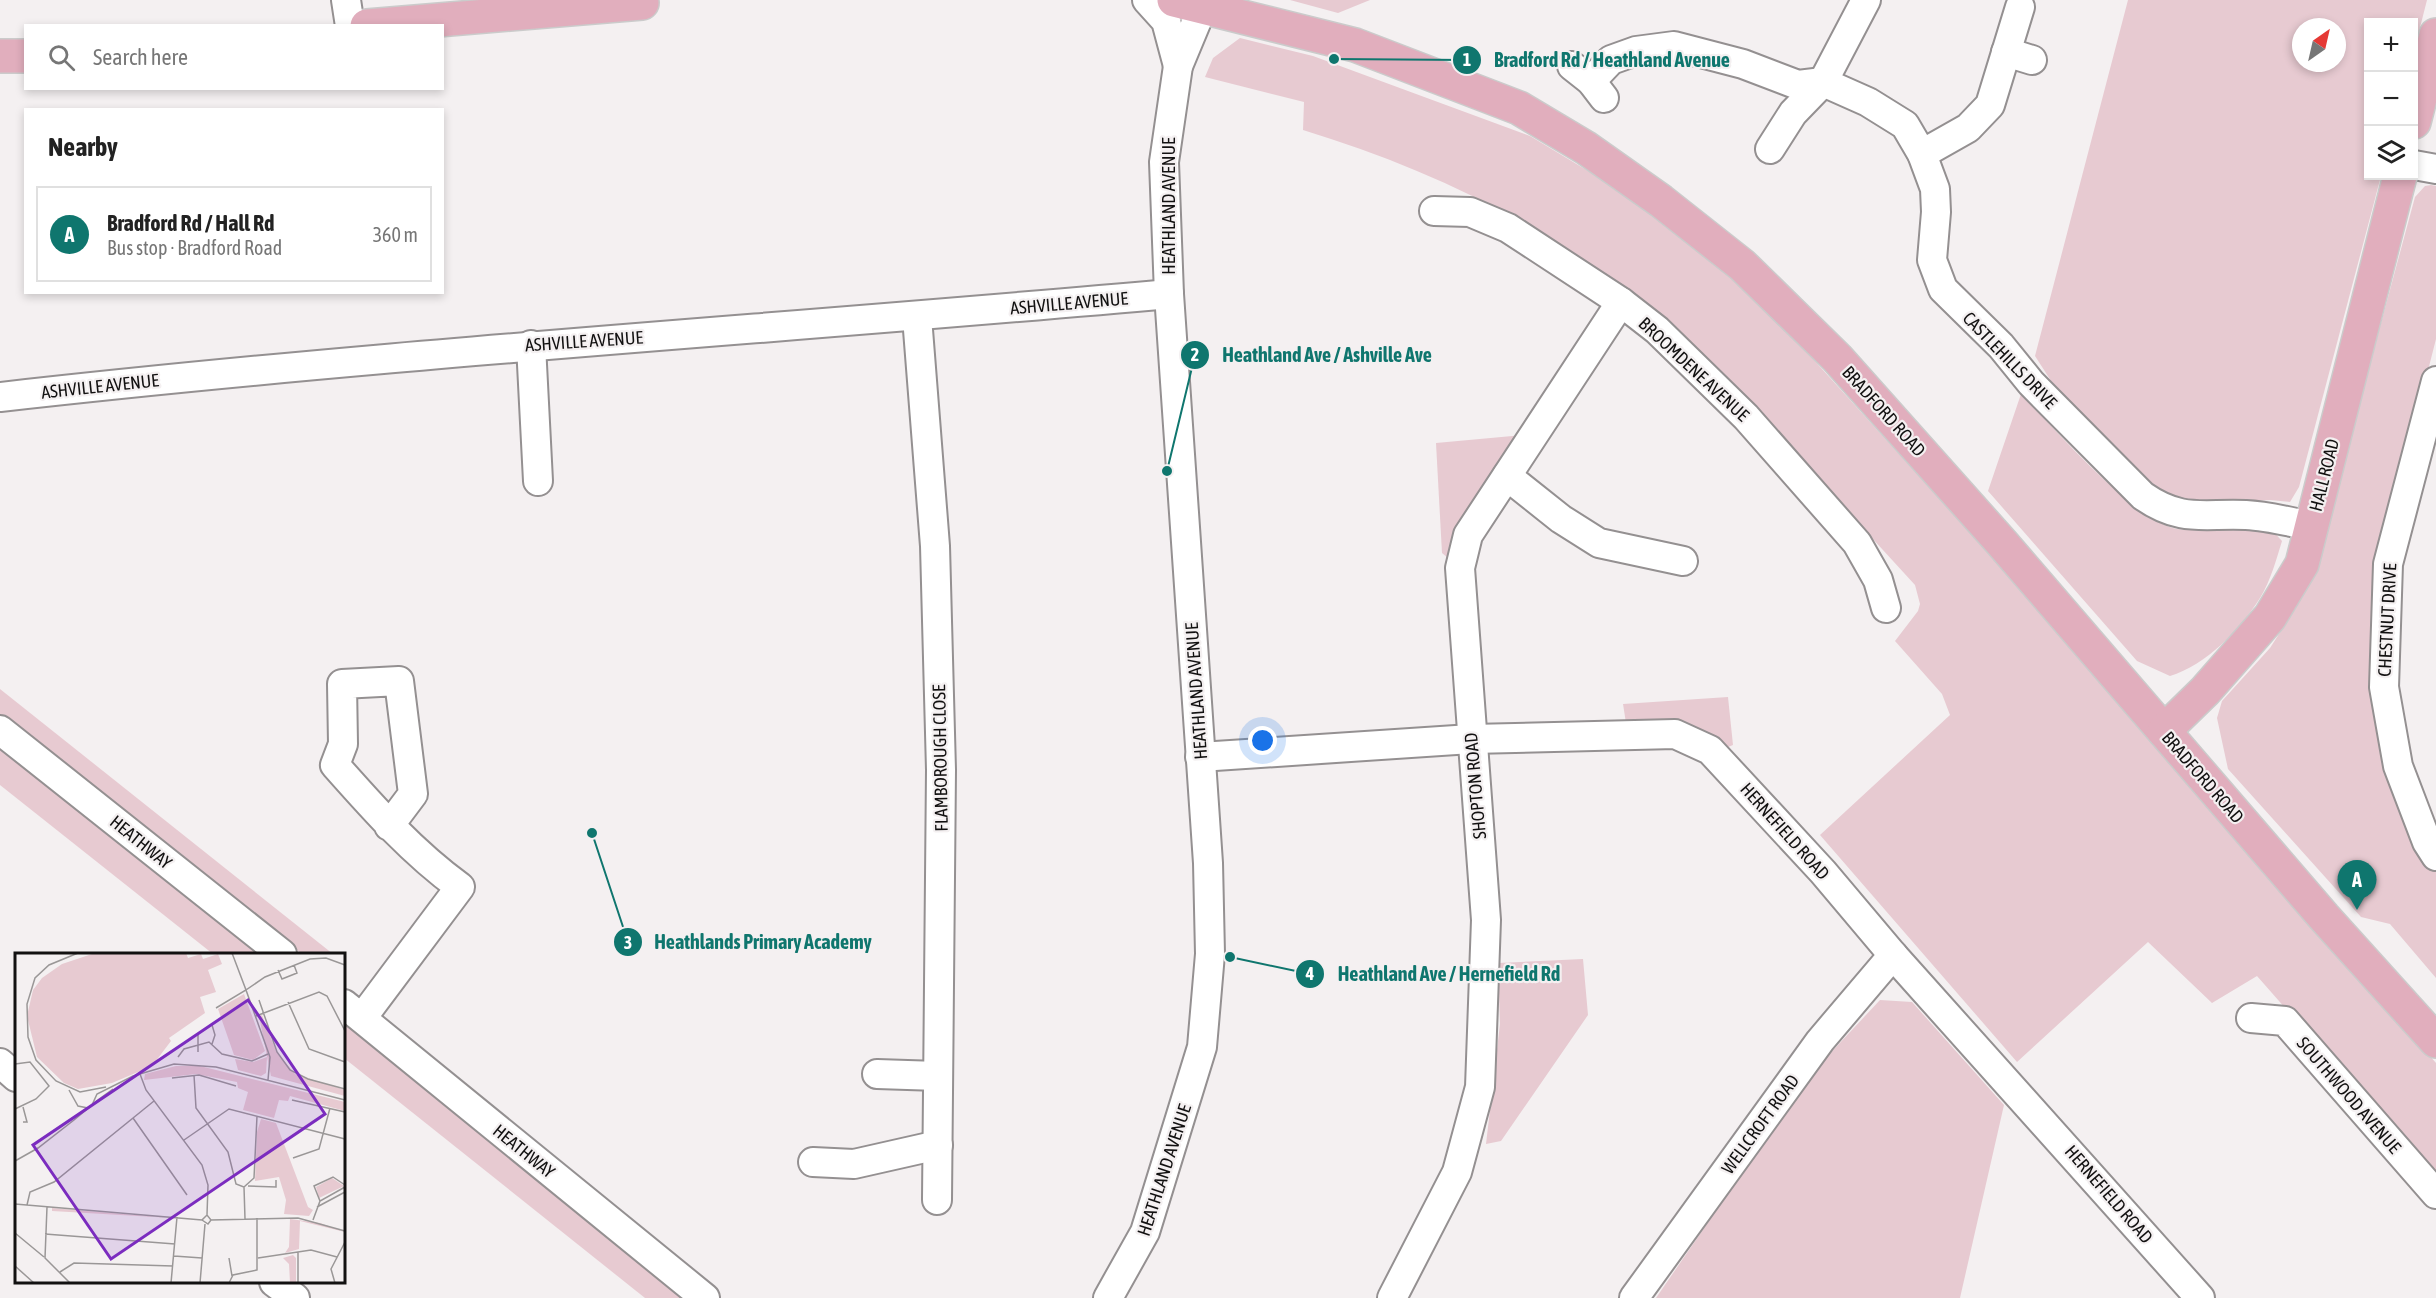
<!DOCTYPE html>
<meta charset="utf-8">
<style>
body{margin:0;font-family:"Asap Condensed",sans-serif;background:#f6f6f6;color:#222}
.controls{position:absolute;right:18px;top:18px;display:grid;overflow:hidden;border-radius:0px;box-shadow:0 3px 9px #0003}
.controls button{width:54px;height:54px;display:grid;place-items:center;padding:0;border:0;border-bottom:2px solid #e0e0e0;background:#fff;color:#222;font:30px sans-serif}
.compass{position:absolute;left:2292px;top:18px;width:54px;height:54px;border-radius:50%;background:#fff;box-shadow:0 3px 9px #0003;rotate:34deg}
.you{position:absolute;left:1263px;top:741px;width:21px;height:21px;margin:-15px;border:4px solid #fff;border-radius:50%;background:#1a73e8;box-shadow:0 0 0 9px #1a73e833}
.badge{display:grid;place-items:center;width:39px;height:39px;border-radius:50%;background:#0f766e;color:#fff;font-size:20px;font-weight:700}
.pin{position:absolute;translate:-50% -50px;filter:drop-shadow(0 2px 3px #0008)}
.pin::after{content:'';position:absolute;top:32px;width:21px;height:18px;background:inherit;clip-path:polygon(0 0,100% 0,50% 100%)}
.list{margin:0;padding:0;list-style:none}
h2{display:flex;justify-content:space-between;align-items:center;height:78px;margin:0;padding:0 24px;font-size:26px}
h2 small{font-size:20px;font-weight:400;color:#767676}
.list li{display:grid;grid-template-columns:39px 1fr auto;gap:18px;align-items:center;box-sizing:border-box;height:96px;margin:0 12px 12px;padding:0 12px;border:2px solid #e0e0e0;border-radius:0px}
.list b{display:block;font-size:22px;white-space:nowrap}
.list p{margin:0;font-size:20px;white-space:nowrap;color:#767676}
.list em{font-size:20px;font-style:normal;color:#767676}
.icon{flex:none;width:33px;height:33px;fill:none;stroke:currentColor;stroke-width:2;stroke-linecap:round;stroke-linejoin:round}
.map{position:relative;flex:none;width:2436px;height:1298px;overflow:hidden}
.search{position:absolute;background:#fff;box-shadow:0 3px 9px #0003;left:24px;top:24px;width:420px;height:66px;display:flex;align-items:center;gap:15px;box-sizing:border-box;padding:0 21px;border-radius:0px;color:#767676;font-size:22px}
.panel{position:absolute;background:#fff;box-shadow:0 3px 9px #0003;left:24px;top:108px;width:420px;height:186px;border-radius:0px}
.map>svg:first-child{display:block}
.green{fill:#e7cad1;fill-rule:evenodd}
.lines{fill:none;stroke-linecap:round;stroke-linejoin:round}
.minor-casing{stroke:#949091;stroke-width:32}
.major-casing{stroke:#cbcbcb;stroke-width:36}
.minor{stroke:#fff;stroke-width:28}
.major{stroke:#e1aebd;stroke-width:33}
.labels{text-anchor:middle;dominant-baseline:central;stroke-width:4.5;stroke-linejoin:round;paint-order:stroke}
.street-label{font-size:18px;fill:#121111;stroke:#f4f0f1}
.inset-road{fill:none;stroke:#9a9797;stroke-width:1.5}
.view{fill:#7b2cbf;fill-opacity:0.15;stroke:#7b2cbf;stroke-width:3}
.inset-edge{fill:none;stroke:#121111;stroke-width:3}
.leader{fill:none;stroke:#0f766e;stroke-width:2}
.callout-dot{fill:#0f766e;stroke:#f4f0f1;stroke-width:2}
.mark-label{font-size:18px;text-anchor:middle;font-weight:bold;fill:#fff}
.callout-label{font-size:20px;text-anchor:middle;font-weight:bold;fill:#0f766e;stroke:#f4f0f1;stroke-width:4.5;stroke-linejoin:round;paint-order:stroke}
</style>
<div class="map">
<svg width="2436" height="1298" viewBox="0 0 2436 1298">
<rect width="100%" height="100%" fill="#f4f0f1"/>
<g class="green">
<polygon points="1290,0 1370,0 1338,13"/>
<path d="M 2128,0 L 2427,0 L 2414,51 L 2414,22 L 2368,22 L 2368,176 L 2381,176 L 2299,487 L 2290,502 L 2270,500 L 2224,503 L 2189,500 L 2162,494 L 2064,401 L 2035,356 ZM 2301,27 L 2337,27 L 2337,63 L 2301,63 Z"/>
<path d="M 1240,38 L 1313,56 L 1530,136 L 1628,195 L 1716,264 L 1784,327 L 1947,507 L 2109,686 L 2436,1063 L 2436,1179 L 2257,976 L 2212,1003 L 2148,942 L 2017,1062 L 1820,835 L 1950,715 L 1942,694 L 1895,641 L 1918,611 L 1920,604 L 1915,585 C 1844,508 1775,429 1700,358 C 1680,339 1662,319 1641,302 C 1542,222 1424,167 1303,130 L 1304,102 L 1205,77 L 1213,58 Z"/>
<polygon points="2431,185 2436,186 2436,339 2382,551 2409,822 2436,872 2436,978 2390,924 2361,917 2228,769 2217,718 2222,701 2270,648 2297,606 2326,527 2415,197 2425,186"/>
<path d="M 2021,394 C 2053,427 2135,522 2177,529 C 2208,533 2238,523 2269,527 L 2282,541 C 2276,560 2271,580 2260,598 C 2240,630 2206,665 2170,676 L 2137,661 L 1988,491 Z"/>
<polygon points="1535,434 1460,568 1442,553 1436,443"/>
<polygon points="0,689 333,954 302,954 0,714"/>
<polygon points="1728,697 1733,745 1723,749 1626,723 1623,704"/>
<polygon points="0,749 258,954 213,954 0,785"/>
<polygon points="1583,959 1588,1015 1501,1141 1486,1144 1500,1024 1498,963"/>
<polygon points="1880,1000 1912,1002 2004,1105 1960,1298 1656,1298 1808,1077"/>
<polygon points="344,1023 688,1298 645,1298 344,1058"/>
</g>
<g class="lines">
<g class="minor-casing">
<g id="minor">
<polyline points="346,0 350,26"/>
<polyline points="1147,0 1166,21 1178,66"/>
<polyline points="2006,52 2032,60"/>
<polyline points="1572,66 1591,81 1604,98"/>
<path d="M 1591,81 L 1611,60 L 1636,51 L 1674,46 L 1743,64 L 1798,85 L 1823,82 L 1868,102 L 1905,125 L 1922,154 L 1935,189 L 1936,212 L 1932,260 L 1943,289 L 2001,346 L 2031,383 L 2143,496 C 2182,523 2203,513 2246,515 C 2268,516 2290,522 2311,526"/>
<polyline points="1770,149 1793,113 1823,82 1866,0"/>
<polyline points="1922,154 1968,128 1990,105 2020,7"/>
<polyline points="2414,165 2436,169"/>
<polyline points="1434,211 1470,212 1508,228 1621,302 1657,330 1746,417 1857,543 1878,580 1886,608"/>
<polyline points="917,317 935,546 941,770 937,1200"/>
<polyline points="531,345 538,481"/>
<polyline points="2436,381 2388,564 2384,687 2398,766 2427,842 2436,856"/>
<path d="M 0,397 C 389,353 779,329 1169,294"/>
<polyline points="1507,476 1561,519 1599,543 1683,561"/>
<polyline points="0,730 282,954"/>
<polyline points="1200,757 1471,739 1675,734 1710,750 1823,872 1893,955 2200,1298"/>
<polyline points="344,1004 705,1298"/>
<path d="M 362,1018 L 460,887 C 412,852 374,809 335,765 L 343,744 L 342,684 L 399,681 L 413,794 L 389,826"/>
<polyline points="2251,1018 2285,1021 2436,1194"/>
<polyline points="0,1063 16,1077"/>
<polyline points="877,1074 938,1076"/>
<polyline points="813,1162 854,1164 938,1145"/>
<polyline points="274,1282 295,1298"/>
<polyline points="1108,1298 1145,1232 1202,1047 1210,954 1208,863 1169,294 1164,162 1178,66 1203,6"/>
<polyline points="1392,1298 1457,1172 1480,1087 1486,920 1460,568 1468,535 1621,302"/>
<polyline points="1634,1298 1820,1041 1893,955"/>
</g>
</g>
<g class="major-casing">
<g id="major">
<polyline points="1174,0 1355,45 1519,108 1586,148 1661,201 1742,265 1837,358 2002,543 2324,917 2436,1041"/>
<polyline points="367,26 642,3"/>
<polyline points="0,56 26,56"/>
<polyline points="2414,122 2436,35"/>
<polyline points="2164,731 2205,691 2270,617 2302,564 2400,176"/>
</g>
</g>
<use href="#minor" class="minor"/>
<use href="#major" class="major"/>
</g>
<g class="labels">
<g class="street-label">
<text transform="translate(1168 206) rotate(-90)">HEATHLAND AVENUE</text>
<text transform="translate(1069 303) rotate(-5)">ASHVILLE AVENUE</text>
<text transform="translate(584 341) rotate(-4)">ASHVILLE AVENUE</text>
<text transform="translate(2010 360) rotate(46)">CASTLEHILLS DRIVE</text>
<text transform="translate(1694 369) rotate(43)">BROOMDENE AVENUE</text>
<text transform="translate(100 386) rotate(-6)">ASHVILLE AVENUE</text>
<text transform="translate(1884 411) rotate(48)">BRADFORD ROAD</text>
<text transform="translate(2324 475) rotate(-76)">HALL ROAD</text>
<text transform="translate(2387 620) rotate(-87)">CHESTNUT DRIVE</text>
<text transform="translate(1196 691) rotate(-94)">HEATHLAND AVENUE</text>
<text transform="translate(940 758) rotate(-91)">FLAMBOROUGH CLOSE</text>
<text transform="translate(2203 777) rotate(49)">BRADFORD ROAD</text>
<text transform="translate(1475 786) rotate(-95)">SHOPTON ROAD</text>
<text transform="translate(1785 831) rotate(48)">HERNEFIELD ROAD</text>
<text transform="translate(141 842) rotate(39)">HEATHWAY</text>
<text transform="translate(2349 1095) rotate(49)">SOUTHWOOD AVENUE</text>
<text transform="translate(1760 1124) rotate(-54)">WELLCROFT ROAD</text>
<text transform="translate(524 1151) rotate(39)">HEATHWAY</text>
<text transform="translate(1164 1170) rotate(-72)">HEATHLAND AVENUE</text>
<text transform="translate(2109 1194) rotate(49)">HERNEFIELD ROAD</text>
</g>
</g>
<g transform="translate(15 953)">
<rect width="330" height="330" fill="#f4f0f1"/>
<path d="M 80,0 L 171,0 L 173,5 L 186,1 L 188,6 L 203,1 L 207,11 L 193,17 L 201,39 L 185,44 L 190,60 L 154,85 L 156,88 L 137,113 L 97,130 L 63,136 L 49,130 L 22,104 L 12,63 L 18,37 L 27,25 L 47,11 ZM 229,41 L 250,98 L 238,107 L 219,102 L 203,56 ZM 247,62 L 261,98 L 280,121 L 330,137 L 330,143 L 256,123 L 244,63 ZM 252,104 L 251,120 L 246,123 L 223,117 L 220,106 L 238,109 ZM 161,113 L 185,113 L 330,149 L 330,158 L 275,143 L 273,148 L 264,147 L 259,165 L 228,157 L 233,139 L 223,135 L 222,129 L 181,121 L 129,127 L 130,121 ZM 246,166 L 261,170 L 293,254 L 298,257 L 294,263 L 269,261 L 271,247 L 264,224 L 240,228 L 242,179 ZM 317,225 L 329,233 L 304,245 L 301,234 ZM 37,255 L 157,265 L 37,258 ZM 275,266 L 305,270 L 330,279 L 285,268 L 284,296 L 270,300 L 274,294 ZM 278,302 L 281,305 L 281,330 L 275,330 L 274,311 L 268,305 Z" fill="#e7cad1"/>
<path class="inset-road" d="M 63,0 L 34,12 L 20,25 L 12,51 L 13,84 L 21,107 L 41,128 L 65,139 L 91,134M 263,17 L 267,26 L 282,20 L 279,12M 244,47 L 262,99 L 275,117 L 293,126 L 330,136M 273,49 L 294,96 L 330,109M 201,55 L 231,37 L 217,0M 241,63 L 304,39 L 312,43 L 330,78M 197,72 L 200,82 L 197,91M 183,80 L 183,99M 163,104 L 169,96 L 194,89 L 207,101 L 237,108 L 253,101M 0,111 L 15,109 L 34,133 L 21,146 L 0,156M 125,121 L 131,137 L 187,212 L 193,232 L 192,262M 179,122 L 181,155 L 213,199 L 221,231 L 229,234 L 230,266M 157,125 L 184,122 L 221,133M 253,127 L 255,104 L 231,37 L 250,24 L 295,6 L 311,5 L 330,12M 54,137 L 63,153 L 73,155M 277,147 L 330,159M 80,149 L 98,136M 118,165 L 172,242M 8,169 L 12,169 L 8,154M 169,187 L 214,156 L 330,186M 278,205 L 304,196 L 315,155M 0,208 L 23,195 L 59,167 L 77,152 L 82,141 L 118,123 L 159,111 L 201,114 L 330,147M 233,233 L 261,234 L 261,227M 229,234 L 239,225 L 242,163M 305,248 L 299,233 L 318,224 L 330,232M 0,251 L 187,267M 12,252 L 15,239 L 39,229 L 139,148M 32,254 L 30,305 L 55,330M 302,254 L 330,239M 196,267 L 192,262 L 187,267 L 193,271 L 196,267 L 283,265 L 330,278M 298,267 L 305,248 L 330,234M 0,280 L 29,304M 30,281 L 160,291M 159,303 L 187,305M 214,305 L 217,323M 243,305 L 296,297 L 322,304M 0,313 L 19,330M 45,319 L 59,310 L 158,313M 156,330 L 162,264M 185,330 L 190,271M 214,330 L 218,322 L 242,317 L 242,265M 283,330 L 283,299M 320,330 L 316,316 L 330,289"/>
<path class="view" d="M 233,47 L 310,161 L 96,306 L 18,192 Z"/>
<rect width="330" height="330" class="inset-edge"/>
</g>
<path class="leader" d="M1334 59L1467 60M1167 471L1195 355M592 833L628 942M1230 957L1310 974"/>
<g class="callout-dot">
<circle cx="1334" cy="59" r="6"/>
<circle cx="1167" cy="471" r="6"/>
<circle cx="592" cy="833" r="6"/>
<circle cx="1230" cy="957" r="6"/>
<circle cx="1467" cy="60" r="15"/>
<circle cx="1195" cy="355" r="15"/>
<circle cx="628" cy="942" r="15"/>
<circle cx="1310" cy="974" r="15"/>
</g>
<g class="mark-label">
<text x="1467" y="66">1</text>
<text x="1195" y="361">2</text>
<text x="628" y="949">3</text>
<text x="1310" y="980">4</text>
</g>
<g class="callout-label">
<text x="1612" y="67">Bradford Rd / Heathland Avenue</text>
<text x="1327" y="362">Heathland Ave / Ashville Ave</text>
<text x="763" y="949">Heathlands Primary Academy</text>
<text x="1449" y="981">Heathland Ave / Hernefield Rd</text>
</g>
</svg>
<div class="controls">
<button>+</button>
<button>−</button>
<button><svg class="icon" aria-label="layers" viewBox="0 0 24 24"><path d="M12 4l9 5-9 5-9-5zM3 14l9 5 9-5"/></svg></button>
</div>
<svg class="compass" viewBox="-18 -18 36 36"><path d="M0-13l5 13h-10z" fill="#e53935"/><path d="M0 13l5-13h-10z" fill="#767676"/></svg>
<div class="you"></div>
<div class="pin badge" style="left:2357px;top:910px">A</div>
<div class="search"><svg class="icon" aria-label="search" viewBox="0 0 24 24"><circle cx="10" cy="10" r="6"/><path d="M15 15l6 6"/></svg>Search here</div>
<section class="panel">
<h2>Nearby<small></small></h2>
<ul class="list">
<li><span class="badge">A</span><div><b>Bradford Rd / Hall Rd</b><p>Bus stop · Bradford Road</p></div><em>360 m</em></li>
</ul>
</section>
</div>
